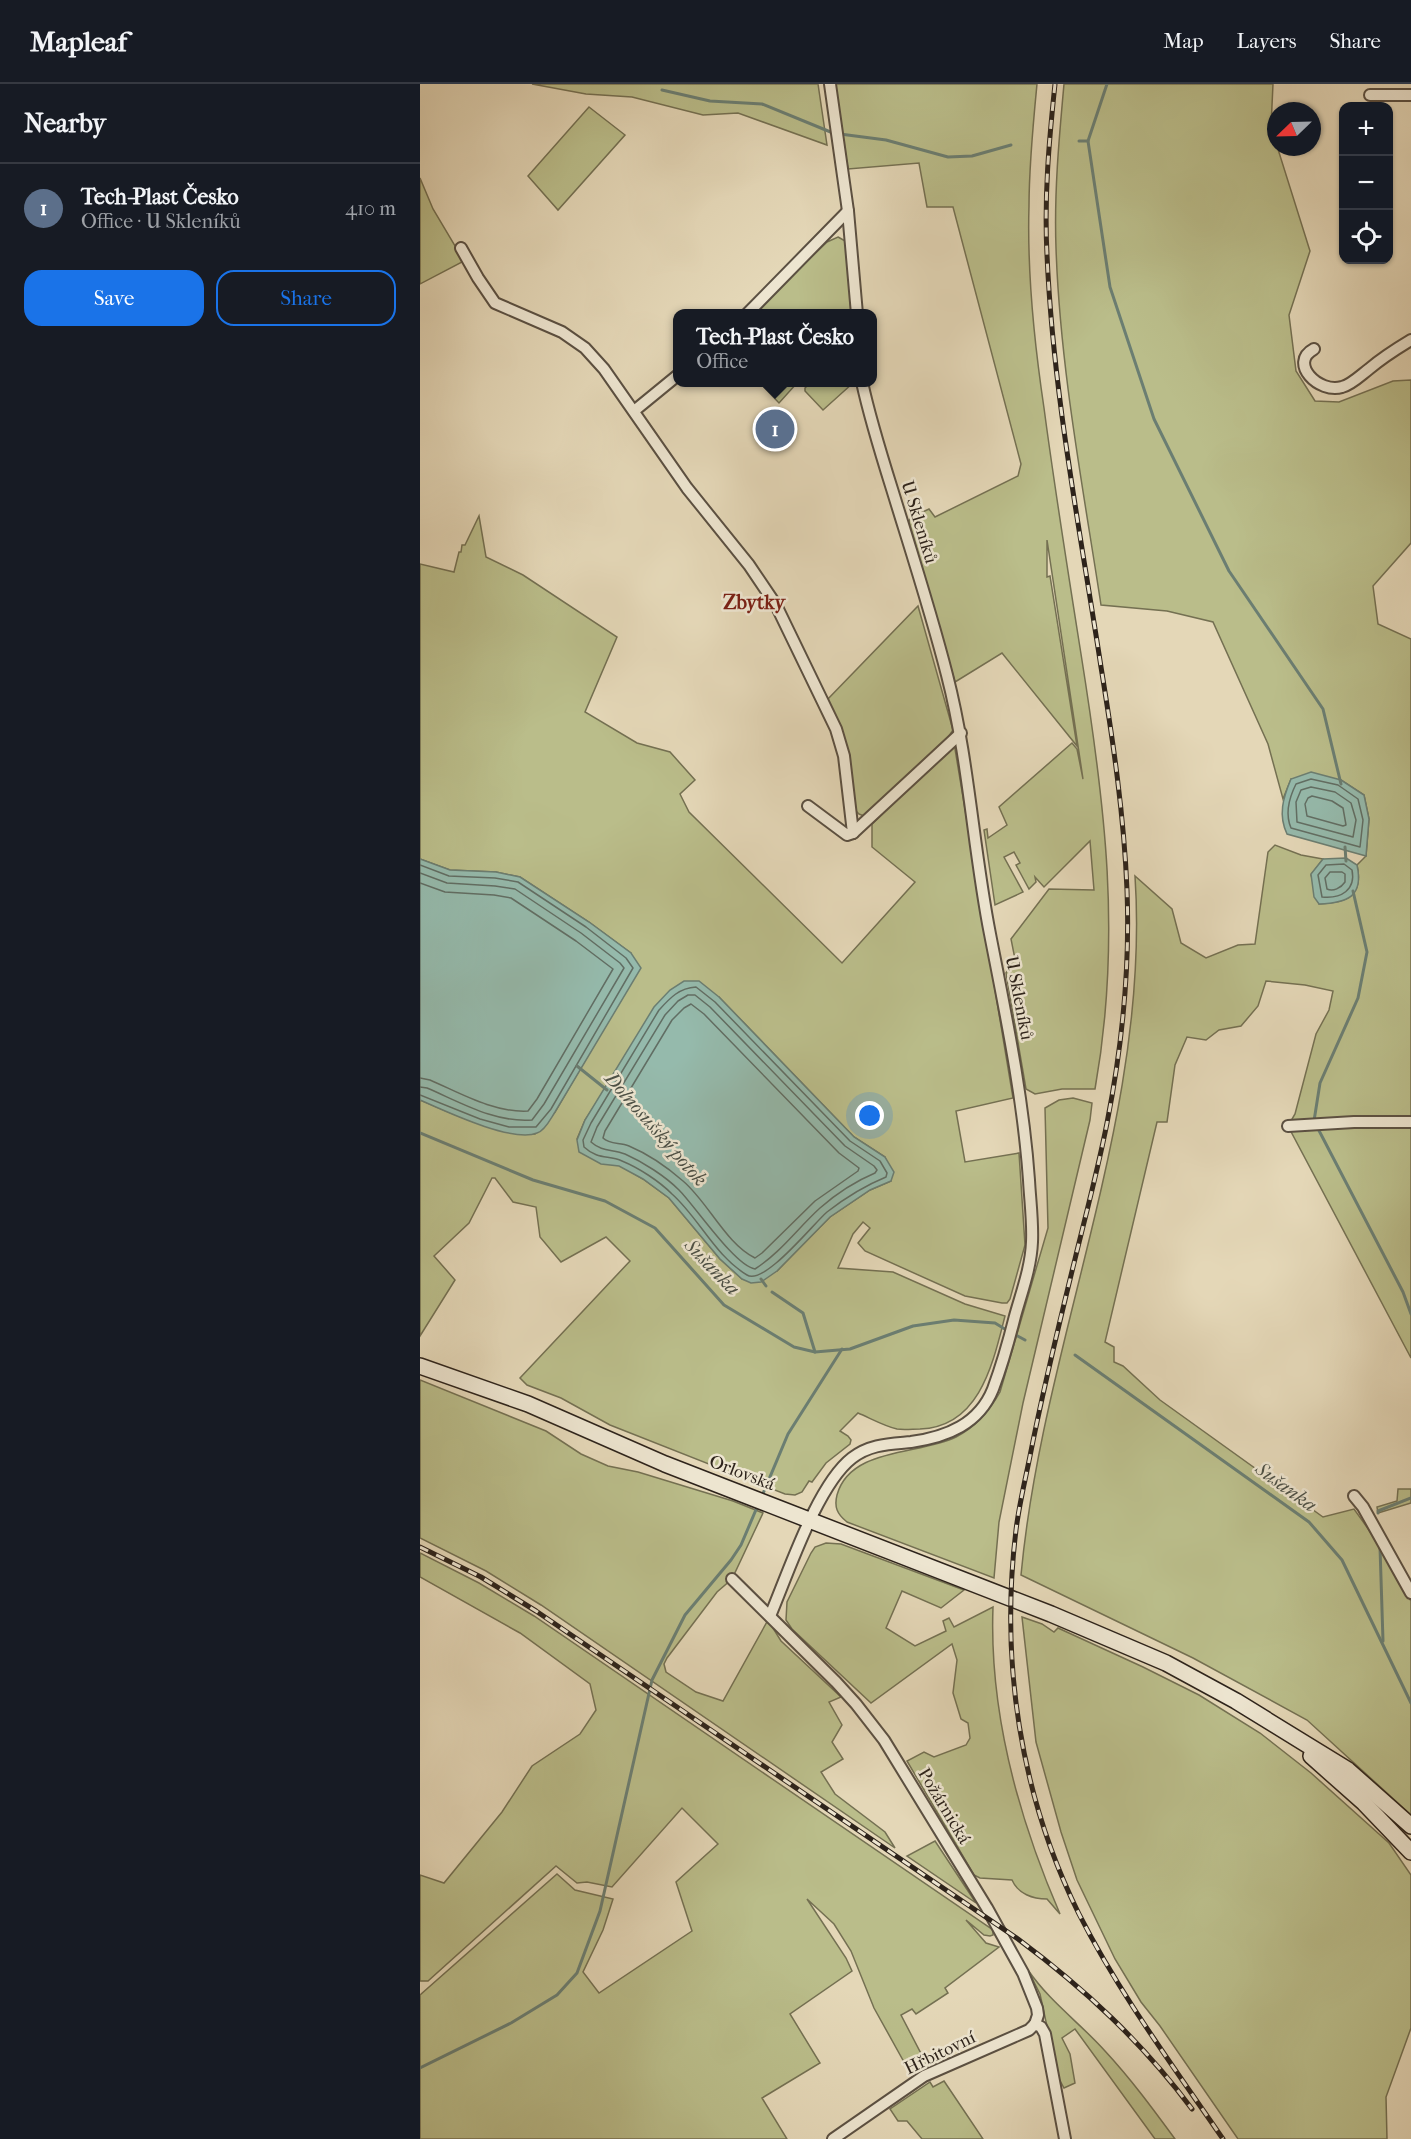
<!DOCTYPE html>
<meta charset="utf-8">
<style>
body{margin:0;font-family:"IM FELL French Canon",serif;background:#20242c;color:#f1f3f6}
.controls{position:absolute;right:18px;top:18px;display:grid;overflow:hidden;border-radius:12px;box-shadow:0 2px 4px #0004}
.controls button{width:54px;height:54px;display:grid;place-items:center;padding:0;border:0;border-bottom:2px solid #363941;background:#171b24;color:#f1f3f6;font:30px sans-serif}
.compass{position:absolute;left:847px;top:18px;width:54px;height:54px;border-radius:50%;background:#171b24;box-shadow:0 2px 4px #0004;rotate:247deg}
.you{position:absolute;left:450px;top:1032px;width:21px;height:21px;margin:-15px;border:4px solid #fff;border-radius:50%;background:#1a73e8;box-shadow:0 0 0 9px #1a73e833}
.badge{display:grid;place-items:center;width:39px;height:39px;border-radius:50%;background:#1a73e8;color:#fff;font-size:20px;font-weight:700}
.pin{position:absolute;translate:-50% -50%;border:3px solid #fff;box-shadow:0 2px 6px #0006}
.popup{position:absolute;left:253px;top:225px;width:204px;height:78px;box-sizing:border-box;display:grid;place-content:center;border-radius:12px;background:#171b24;filter:drop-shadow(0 2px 4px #0005);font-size:20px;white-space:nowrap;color:#9ea1a6}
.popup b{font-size:22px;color:#f1f3f6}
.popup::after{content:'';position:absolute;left:50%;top:100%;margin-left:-12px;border:12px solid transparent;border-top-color:#171b24}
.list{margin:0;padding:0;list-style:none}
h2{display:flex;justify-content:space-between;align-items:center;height:78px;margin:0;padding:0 24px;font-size:26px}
h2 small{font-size:20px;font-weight:400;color:#9ea1a6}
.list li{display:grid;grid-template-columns:39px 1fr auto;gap:18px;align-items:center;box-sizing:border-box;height:90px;padding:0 24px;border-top:2px solid #363941}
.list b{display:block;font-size:22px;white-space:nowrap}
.list p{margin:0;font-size:20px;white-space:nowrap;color:#9ea1a6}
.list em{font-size:20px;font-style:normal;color:#9ea1a6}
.actions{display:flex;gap:12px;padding:18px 24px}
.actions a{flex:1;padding:14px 0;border:2px solid #1a73e8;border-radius:18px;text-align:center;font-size:21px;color:#1a73e8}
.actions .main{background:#1a73e8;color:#fff}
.icon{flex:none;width:33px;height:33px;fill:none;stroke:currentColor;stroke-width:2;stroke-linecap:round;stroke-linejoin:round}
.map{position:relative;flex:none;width:991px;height:2055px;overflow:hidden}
header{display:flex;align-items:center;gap:36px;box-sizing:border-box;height:84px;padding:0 30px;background:#171b24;border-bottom:2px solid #363941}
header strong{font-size:28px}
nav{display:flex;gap:33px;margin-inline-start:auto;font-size:21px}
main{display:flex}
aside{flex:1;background:#171b24}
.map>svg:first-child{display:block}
.green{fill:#babd8a;stroke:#747052;stroke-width:1.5;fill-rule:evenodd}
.water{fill:#95baac;stroke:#6b7e72;stroke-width:1.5}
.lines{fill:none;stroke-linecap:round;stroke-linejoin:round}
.shore{stroke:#616e64;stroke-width:1.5}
.stream{stroke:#6b7e72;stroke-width:3}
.street-casing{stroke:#5b5042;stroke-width:14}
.secondary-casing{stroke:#2d231b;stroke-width:18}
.street{stroke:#ede5d0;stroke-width:10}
.secondary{stroke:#ede5d0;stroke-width:15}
.rail-casing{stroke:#2d231b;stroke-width:5}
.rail{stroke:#ede5d0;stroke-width:3;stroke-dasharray:9;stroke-linecap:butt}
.labels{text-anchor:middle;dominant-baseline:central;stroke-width:5;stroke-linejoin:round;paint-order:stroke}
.street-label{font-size:18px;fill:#2d231b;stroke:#ede5d0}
.neighbourhood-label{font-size:20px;font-weight:bold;fill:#7a1f14;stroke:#ede5d0}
.water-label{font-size:20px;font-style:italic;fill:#4c5046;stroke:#ede5d0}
</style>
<header>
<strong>Mapleaf</strong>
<nav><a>Map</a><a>Layers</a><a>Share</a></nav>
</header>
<main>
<aside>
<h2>Nearby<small></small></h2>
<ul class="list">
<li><span class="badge" style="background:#5c6f8a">1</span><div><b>Tech-Plast Česko</b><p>Office · U Skleníků</p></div><em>410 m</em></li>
</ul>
<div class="actions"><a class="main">Save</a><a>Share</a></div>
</aside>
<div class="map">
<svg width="991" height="2055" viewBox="0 0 991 2055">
<rect width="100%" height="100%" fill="#e4d7b7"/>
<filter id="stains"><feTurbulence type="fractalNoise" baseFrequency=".00333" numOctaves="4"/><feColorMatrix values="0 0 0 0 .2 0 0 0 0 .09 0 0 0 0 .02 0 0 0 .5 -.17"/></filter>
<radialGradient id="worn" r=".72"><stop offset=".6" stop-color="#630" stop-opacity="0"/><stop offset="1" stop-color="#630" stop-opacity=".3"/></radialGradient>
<g class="green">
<polygon points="112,0 398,0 407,61 318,29 283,31 212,13 166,10"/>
<path d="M 414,0 L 617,0 C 613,41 609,81 609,122 C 607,189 614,257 624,324 C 635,407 648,488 661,570 C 685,720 702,854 675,1005 L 642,1005 L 615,1010 L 606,1005 L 586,889 L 595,875 L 591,855 L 629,805 L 674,806 L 670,757 L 624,803 L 615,793 L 616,798 L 609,805 L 596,781 L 600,779 L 594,768 L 584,773 L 603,808 L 575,821 L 564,746 L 567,745 L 568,754 L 587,741 L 579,723 L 652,659 L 657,665 L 663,695 L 627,456 L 627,493 L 630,492 L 657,662 L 582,569 L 535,598 L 489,438 L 490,434 L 509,425 L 515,433 L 598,392 L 601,380 L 533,123 L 507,123 L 499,79 L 428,85 Z"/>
<path d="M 644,0 L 853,0 L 851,43 L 890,167 L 869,231 L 876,287 L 895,317 L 919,318 L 973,297 L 991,296 L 991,459 L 953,502 L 958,540 L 991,555 L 991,1274 L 868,1042 L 875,1030 L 896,950 L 909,926 L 913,907 L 885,901 L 846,897 L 838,922 L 821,942 L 799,946 L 786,956 L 767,953 L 755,981 L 747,1038 L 737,1038 L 685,1258 L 694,1263 L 694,1278 L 703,1282 L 740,1316 L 903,1433 L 934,1425 L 949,1446 L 991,1517 L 991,1731 L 887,1636 L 773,1574 L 601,1491 C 623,1255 731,1032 715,792 L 752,825 L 761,859 L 786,874 L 818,861 L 835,860 L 848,768 L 855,761 L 881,771 L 903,775 L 891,791 L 899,820 C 927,819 944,812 937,781 L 946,772 L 949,735 L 944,711 L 921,696 L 871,695 L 863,715 L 848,660 L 793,538 L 747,527 L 681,521 C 663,403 640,284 636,164 C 634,109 639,55 644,0 Z"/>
<polygon points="169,23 205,51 138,126 108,92"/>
<polygon points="0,94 13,125 44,177 0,200"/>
<polygon points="418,153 427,158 431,229 331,230 407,158"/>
<polygon points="391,298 433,298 433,299 403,326 385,307 385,304"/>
<polygon points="340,299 377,299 359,319"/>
<path d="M 59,432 L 66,473 L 103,491 L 197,553 L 165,628 L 217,659 L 250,668 L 275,696 L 260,710 L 269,728 L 422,879 L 495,798 L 452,763 L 452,740 L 534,659 L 593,1014 L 536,1027 L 545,1078 L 599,1069 L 605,1161 L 590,1215 L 587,1219 L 582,1219 L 545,1212 L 445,1167 L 438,1159 L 450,1144 L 443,1138 L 433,1150 L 418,1184 L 473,1188 L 545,1220 L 585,1232 C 573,1279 560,1343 500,1345 C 493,1345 484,1346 477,1345 C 464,1342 450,1334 438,1329 L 420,1347 L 428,1352 L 431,1356 L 430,1360 L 406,1379 L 392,1398 L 389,1397 L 382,1408 L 375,1411 L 365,1410 L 190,1341 L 141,1314 L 107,1301 L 100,1294 L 210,1177 L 186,1153 L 141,1178 L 120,1153 L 116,1123 L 93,1118 L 75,1094 L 72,1094 L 49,1139 L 14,1172 L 35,1196 L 0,1252 L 0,1016 C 41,1033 69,1048 115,1050 L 135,1028 L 199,918 L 211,869 L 169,838 L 100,793 L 76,788 L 30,786 L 0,775 L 0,480 L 34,488 L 39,468 L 41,468 L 42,461 L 45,461 ZM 299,913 L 434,1053 L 465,1073 L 471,1097 L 450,1106 L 410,1133 L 357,1187 L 322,1195 L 300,1175 L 249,1114 L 223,1095 L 157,1055 L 165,1036 L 186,1004 Z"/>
<polygon points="498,522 533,646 529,652 455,728 444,732 439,730 434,725 406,617"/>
<path d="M 653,1014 L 672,1019 L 670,1036 L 603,1319 L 579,1438 L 574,1494 L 427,1438 C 417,1430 414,1423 417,1411 C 430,1363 500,1371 536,1353 C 556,1343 569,1328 580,1308 L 628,1144 L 625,1024 L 639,1016 Z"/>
<polygon points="0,1296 126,1347 161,1370 188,1382 218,1388 313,1417 343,1429 312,1495 297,1508 247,1574 244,1580 246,1588 276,1608 303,1617 348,1536 361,1557 421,1613 409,1618 422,1641 412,1658 423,1675 401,1688 415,1710 465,1748 475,1764 121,1521 66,1487 0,1454"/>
<polygon points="978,1405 991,1405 991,1419 958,1429 957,1423 977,1417"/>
<path d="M 406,1459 L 421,1460 L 544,1506 L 521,1524 L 482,1507 L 466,1544 L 495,1562 L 526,1547 L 523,1537 L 529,1534 L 534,1543 L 573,1523 C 569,1630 598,1733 640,1830 L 627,1815 C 613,1815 598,1810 592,1796 L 560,1794 L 554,1791 L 487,1677 L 504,1668 L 514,1673 L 546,1661 L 550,1654 L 548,1639 L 541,1635 L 533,1609 L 537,1576 L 532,1560 L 451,1619 L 372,1545 L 366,1536 L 367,1518 L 391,1469 L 395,1463 Z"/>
<polygon points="0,1469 59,1499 114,1532 573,1846 573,1851 570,1852 564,1851 546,1836 566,1859 579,1863 525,1904 528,1909 496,1930 492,1925 481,1931 508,1983 495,1989 489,1987 454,1924 431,1867 414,1840 387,1815 426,1874 432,1887 370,1930 400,1979 342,2014 367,2055 0,2055 0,1911 137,1790 155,1806 193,1815 183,1846 163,1888 179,1909 272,1847 256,1798 298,1760 262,1724 192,1803 167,1798 157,1799 136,1782 8,1897 0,1897 0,1791 24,1799 82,1728 112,1682 160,1650 176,1626 170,1600 100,1549 0,1493"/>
<polygon points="602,1533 622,1540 634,1548 638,1544 723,1583 779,1611 840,1649 891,1689 969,1759 991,1791 991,1944 966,2013 967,2055 818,2055 740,1942 721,1918 695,1875 657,1796 641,1748 616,1658"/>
<polygon points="515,1757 556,1819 487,1772"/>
<path d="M 608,1886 C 630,1918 660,1939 685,1967 C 711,1995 733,2025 755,2055 L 735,2055 L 655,1945 L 642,1954 L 650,1970 L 655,1999 L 644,2004 L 638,1993 L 620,1910 Z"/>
<polygon points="524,1997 563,2055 502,2055 487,2037 478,2037 470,2025 510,1998 513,2003"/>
</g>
<g class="water">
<path d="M 891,688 L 921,696 L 944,711 L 949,735 L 946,772 L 867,750 C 858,731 863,714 871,695 Z"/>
<path d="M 926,774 L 937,781 C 944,813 927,819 899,820 L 894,813 L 891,790 L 903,775 Z"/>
<path d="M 0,775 L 30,786 L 76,788 L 100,793 L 169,838 L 211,869 L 221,884 L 135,1028 C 131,1034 125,1047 117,1049 C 92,1059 25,1027 0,1016 Z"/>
<polygon points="264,897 279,897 299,913 434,1053 465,1073 474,1088 471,1097 450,1106 410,1133 357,1187 341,1198 331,1199 322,1195 300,1175 249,1114 223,1095 199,1082 181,1080 159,1068 157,1056 165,1036 234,923 250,906"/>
</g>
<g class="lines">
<g class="shore">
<path d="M 891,695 L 918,701 L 938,715 L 943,736 L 940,763 L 871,744 C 865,730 869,714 876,700 Z"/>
<polygon points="891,703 915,708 931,719 936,736 933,753 877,738 876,718 881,706"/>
<polygon points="892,712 912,717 923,724 926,741 923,742 887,732 885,720 888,714"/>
<path d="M 924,780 L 932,786 C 936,806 921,815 902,813 L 898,791 L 906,781 Z"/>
<polyline points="0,781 29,792 75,794 98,798 166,843 206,874 213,884 131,1025 116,1043 89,1043 60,1035 0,1011"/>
<path d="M 910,788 L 922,788 L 925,790 L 925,798 C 921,804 913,808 907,805 L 905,794 Z"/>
<path d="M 0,789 L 27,799 L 75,802 L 95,805 L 161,849 L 200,879 L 204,884 L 124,1020 L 112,1036 C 75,1039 40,1018 7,1004 L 0,1003"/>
<path d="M 0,799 L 25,808 L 74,811 L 91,814 L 156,857 L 193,885 L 117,1015 L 108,1027 C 74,1029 40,1009 10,996 L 0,994"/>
<path d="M 276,903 L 295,918 L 430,1057 L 460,1077 L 467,1089 L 466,1093 C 444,1102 425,1114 407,1128 C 393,1140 344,1202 327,1191 C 295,1172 279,1134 252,1110 C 239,1097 219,1084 202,1077 C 188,1071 178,1076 164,1063 L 163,1056 L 171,1039 L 239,926 C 250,914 259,904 276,903 Z"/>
<path d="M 268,911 L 275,911 L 290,923 L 425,1062 L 454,1082 L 457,1086 L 455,1089 C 436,1097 416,1110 400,1124 C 378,1144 360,1169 335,1185 C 315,1182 275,1122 259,1106 C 245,1092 223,1078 205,1070 C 193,1065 182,1068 171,1058 L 177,1043 L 245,931 L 258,917 Z"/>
<path d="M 271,920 L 284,930 L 419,1069 L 439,1084 L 438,1087 L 395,1117 L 342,1169 L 335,1174 C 306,1160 288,1118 263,1097 C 247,1083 228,1070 209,1062 C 200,1058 190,1061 183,1054 L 185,1047 L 252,936 L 264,924 Z"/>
</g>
<g class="stream">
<polyline points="687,0 668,57 690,203 734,335 809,487 903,625 921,700"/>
<polyline points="242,6 290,17 342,20 413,49"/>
<polyline points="420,50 466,56 528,73 552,72 591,61"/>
<polyline points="659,57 668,57"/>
<polyline points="925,763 926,777"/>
<polyline points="933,807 947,868 938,914 900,999 894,1037 983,1208 991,1230"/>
<polyline points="157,982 187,1006"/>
<polyline points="0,1049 113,1096 185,1117 235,1144 304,1221 374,1263 395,1268 430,1265 493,1242 534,1236 575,1239 588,1247"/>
<polyline points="341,1195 346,1202"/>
<polyline points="352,1208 383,1229 395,1268"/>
<polyline points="594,1250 605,1256"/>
<polyline points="655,1271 889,1438 922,1476 991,1619"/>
<polyline points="342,1412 368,1350 422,1265"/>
<polyline points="958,1429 958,1427 991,1414"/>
<polyline points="960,1463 963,1557"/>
<polyline points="0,1984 91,1939 137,1911 157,1889 180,1827 232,1596 265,1531 311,1476 321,1461 338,1421"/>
</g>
<g class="street-casing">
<g id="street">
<polyline points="410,0 428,127 437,230"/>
<polyline points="950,11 991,11"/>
<polyline points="41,164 58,194 75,219 142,248 165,264 184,285 267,404 329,481 356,521 416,645 424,672 433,749 427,751 388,722"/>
<polyline points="327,230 428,127"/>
<path d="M 894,265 C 868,279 899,310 922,303 C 931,301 941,291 949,285 C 962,274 976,265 991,256"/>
<polyline points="214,327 258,291"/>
<polyline points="433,749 541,649"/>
<polyline points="868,1042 934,1038 991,1038"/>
<polyline points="934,1412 943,1423 991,1509"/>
<polyline points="312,1495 416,1598 436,1620 464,1656 567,1824 603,1889 617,1924 618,1931 615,1940"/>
<path d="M 350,1532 C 368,1490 397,1401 432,1374 C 450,1360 470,1360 491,1358 C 527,1353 559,1340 573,1305 C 582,1281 589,1256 595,1232 C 602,1207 611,1183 612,1158 C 613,1137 610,1116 609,1096 C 603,1012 586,932 570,850 C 553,764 549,676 527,591 C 511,528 491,467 472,405 C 461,370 450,335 442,298"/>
<polyline points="615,1940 621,1943 625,1950 645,2055"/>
<polyline points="413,2055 504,1992 609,1946 615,1940"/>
</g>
</g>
<g class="secondary-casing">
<g id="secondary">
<polyline points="0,1282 108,1320 245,1380 631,1530 746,1579 816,1617 928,1686 991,1742"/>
<polyline points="891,1672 944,1719 991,1768"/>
</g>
</g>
<use href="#street" class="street"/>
<use href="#secondary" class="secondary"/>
<g class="rail-casing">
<g id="rail">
<path d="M 635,0 C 629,57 624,113 627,171 C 633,309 660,446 681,583 C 693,657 704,731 707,806 C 710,883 702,963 687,1039 C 678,1085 666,1130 655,1175 C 639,1240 623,1306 610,1372 C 605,1397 599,1421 596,1446 C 580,1577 600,1711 659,1830 C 699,1909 753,1982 803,2055"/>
<path d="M 0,1463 L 61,1493 L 116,1527 L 598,1855 C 665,1905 722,1958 772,2025"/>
</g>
</g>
<use href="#rail" class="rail"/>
</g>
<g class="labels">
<g class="street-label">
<text transform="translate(499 438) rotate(73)">U Skleníků</text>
<text transform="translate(599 914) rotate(79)">U Skleníků</text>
<text transform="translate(322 1389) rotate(21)">Orlovská</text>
<text transform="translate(524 1722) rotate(59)">Požárnická</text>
<text transform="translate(520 1969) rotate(-26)">Hřbitovní</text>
</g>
<g class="neighbourhood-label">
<text x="334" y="518">Zbytky</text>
</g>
<g class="water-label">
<text transform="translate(236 1045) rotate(49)">Dolnosušský potok</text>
<text transform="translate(292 1183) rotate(46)">Sušanka</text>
<text transform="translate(866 1403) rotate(36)">Sušanka</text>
</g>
</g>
<rect width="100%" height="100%" filter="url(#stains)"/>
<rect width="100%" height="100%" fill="url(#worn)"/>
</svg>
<div class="controls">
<button>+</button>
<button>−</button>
<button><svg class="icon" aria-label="locate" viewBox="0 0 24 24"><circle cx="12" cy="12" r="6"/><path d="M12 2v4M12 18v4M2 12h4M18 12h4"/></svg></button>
</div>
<svg class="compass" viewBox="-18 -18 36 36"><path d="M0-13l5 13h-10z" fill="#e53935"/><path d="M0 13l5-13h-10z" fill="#9ea1a6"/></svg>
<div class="you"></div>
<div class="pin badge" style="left:355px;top:345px;background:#5c6f8a">1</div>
<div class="popup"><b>Tech-Plast Česko</b>Office</div>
</div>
</main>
